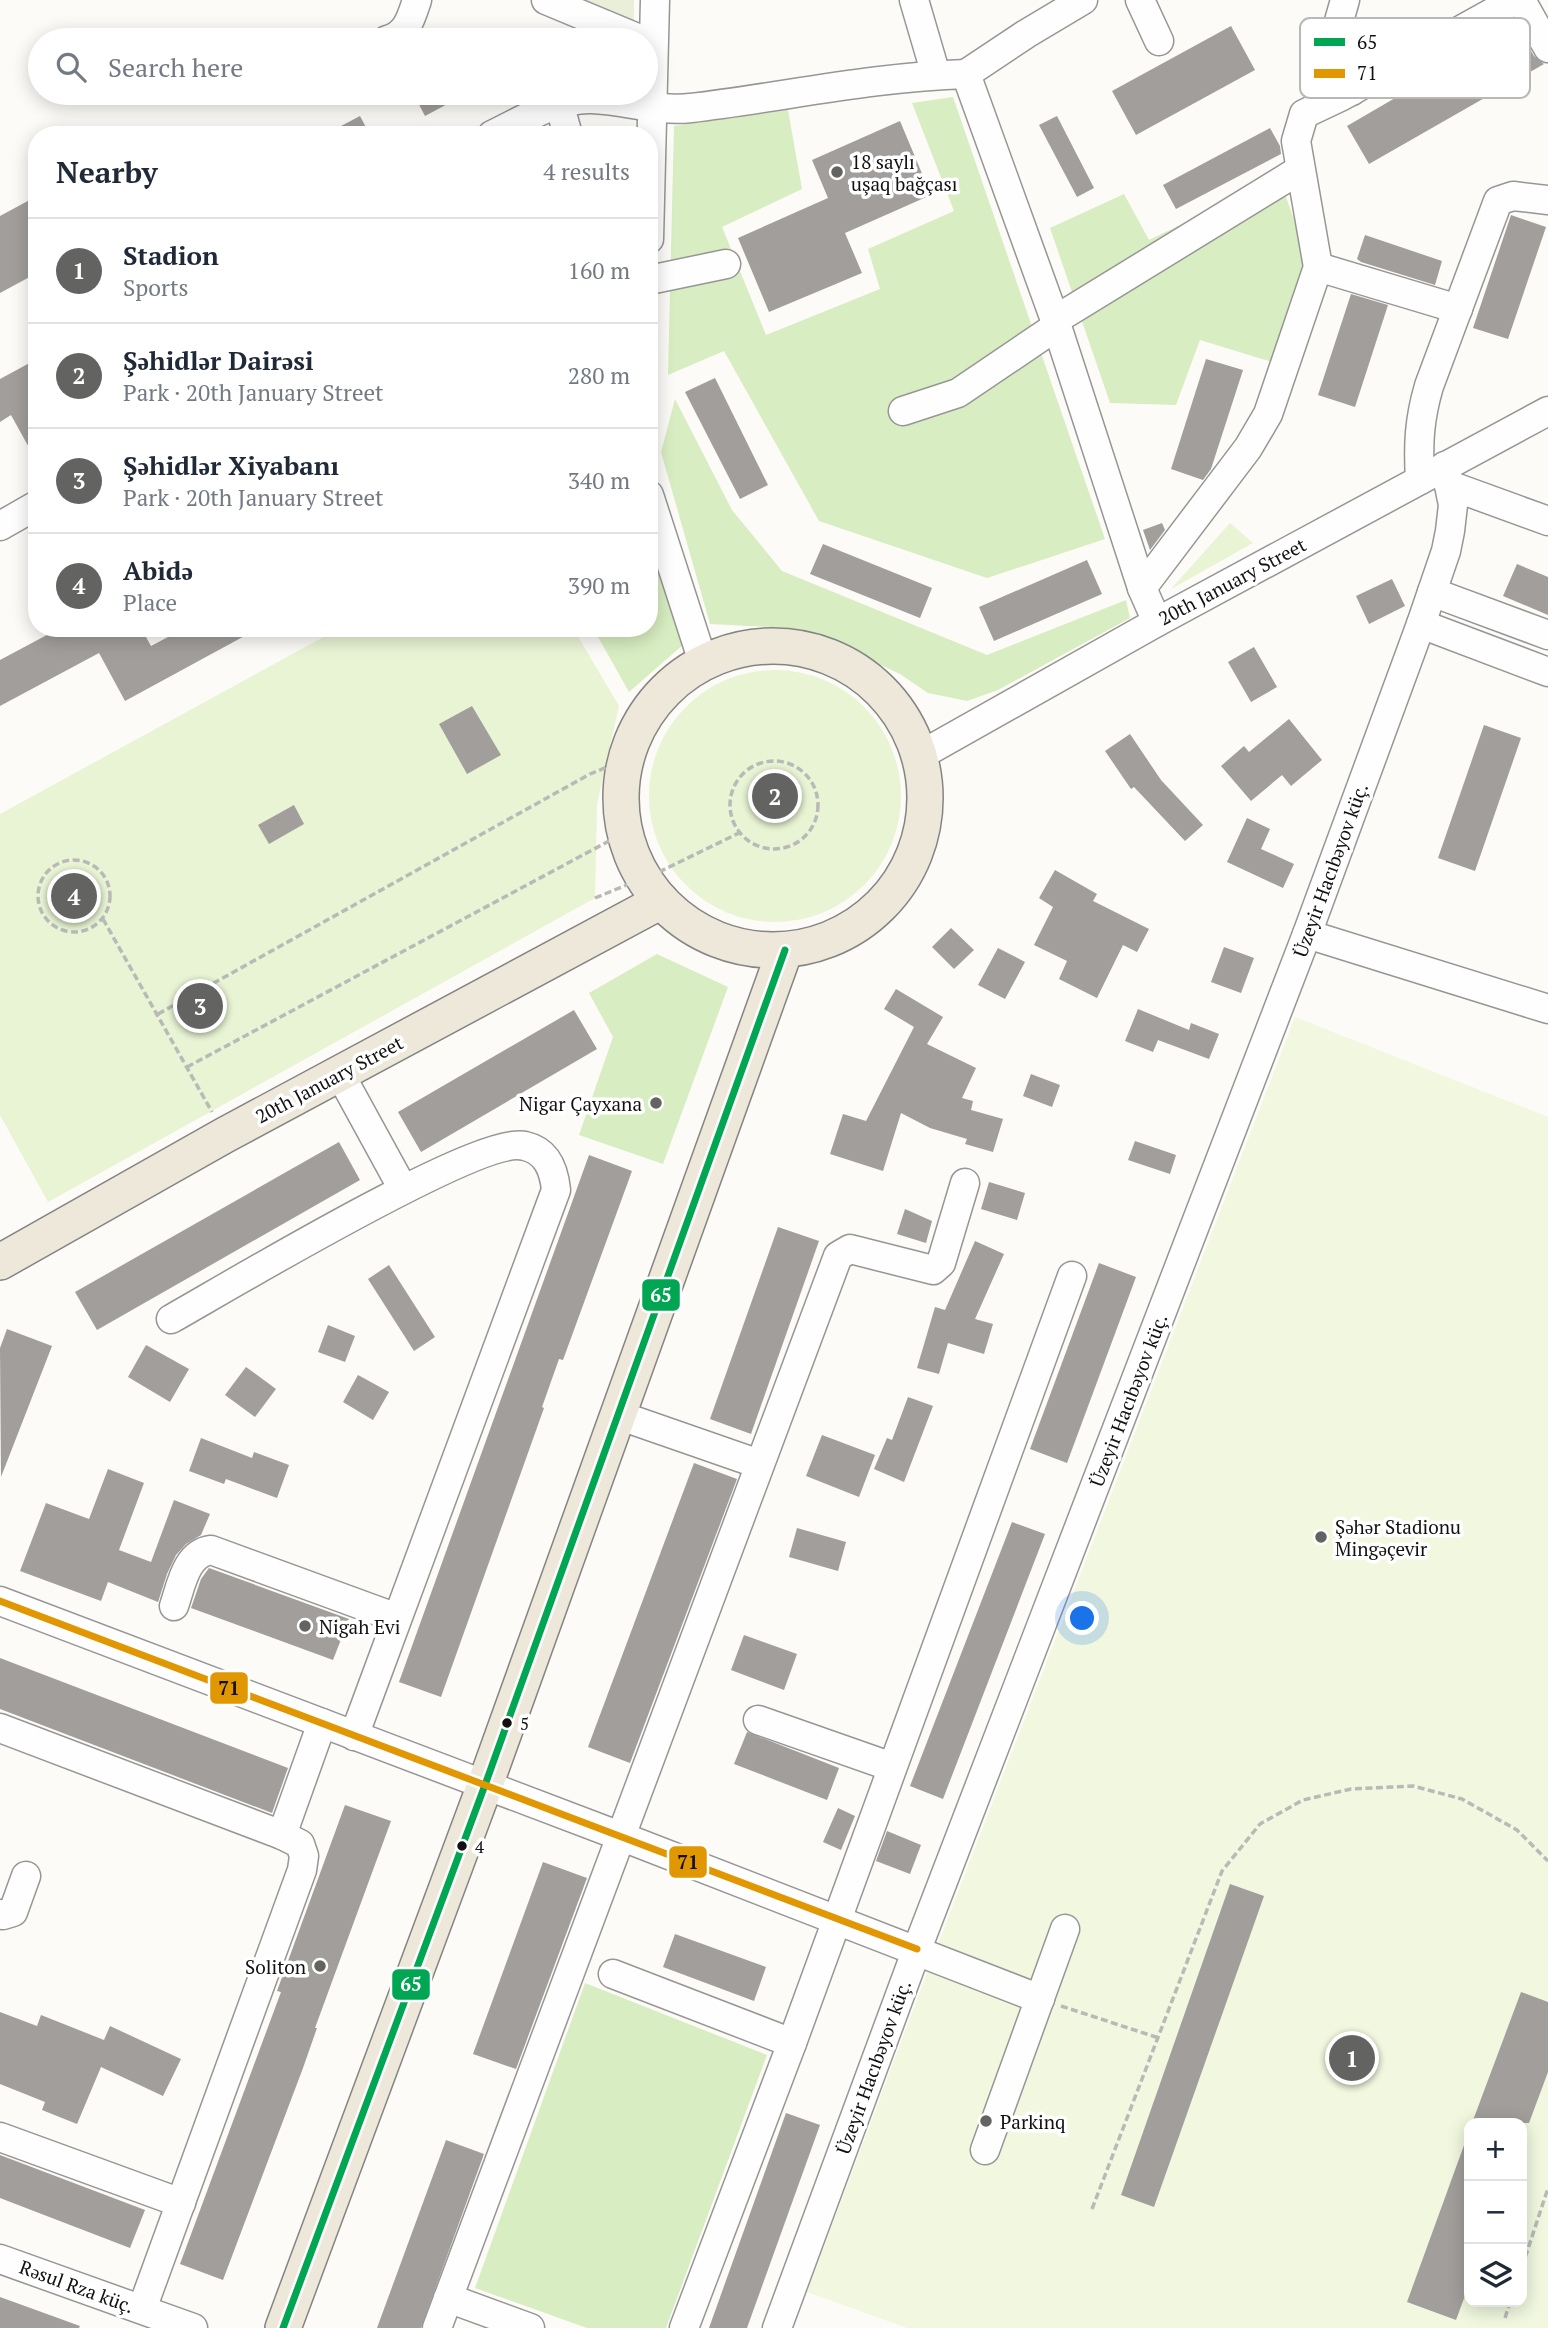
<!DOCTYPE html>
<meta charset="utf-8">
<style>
body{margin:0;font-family:"PT Serif",serif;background:#f2f2f3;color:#1f2937}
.controls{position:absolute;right:21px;bottom:21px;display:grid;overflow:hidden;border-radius:14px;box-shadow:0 4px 18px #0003}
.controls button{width:63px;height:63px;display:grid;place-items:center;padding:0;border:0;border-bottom:2px solid #e0e1e3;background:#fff;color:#1f2937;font:35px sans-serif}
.you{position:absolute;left:1083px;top:1619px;width:24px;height:24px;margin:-18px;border:5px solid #fff;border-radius:50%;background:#1a73e8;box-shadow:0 0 0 10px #1a73e833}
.badge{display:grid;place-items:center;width:46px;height:46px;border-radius:50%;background:#636362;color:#fff;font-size:23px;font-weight:700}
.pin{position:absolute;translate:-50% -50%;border:4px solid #fff;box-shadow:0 2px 7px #0006}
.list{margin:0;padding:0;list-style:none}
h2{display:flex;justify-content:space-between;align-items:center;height:91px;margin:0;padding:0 28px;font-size:30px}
h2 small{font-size:23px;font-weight:400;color:#747a83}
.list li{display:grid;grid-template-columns:46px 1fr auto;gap:21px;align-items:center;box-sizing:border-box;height:105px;padding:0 28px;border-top:2px solid #e0e1e3}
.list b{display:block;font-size:26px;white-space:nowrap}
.list p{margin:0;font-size:23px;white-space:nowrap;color:#747a83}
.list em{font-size:23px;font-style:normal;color:#747a83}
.icon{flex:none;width:38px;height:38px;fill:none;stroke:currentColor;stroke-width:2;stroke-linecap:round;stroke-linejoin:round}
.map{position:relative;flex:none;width:1548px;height:2328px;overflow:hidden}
.search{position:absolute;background:#fff;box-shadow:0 4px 18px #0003;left:28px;top:28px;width:630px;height:77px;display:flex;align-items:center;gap:18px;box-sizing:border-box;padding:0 24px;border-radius:38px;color:#747a83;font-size:26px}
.panel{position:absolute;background:#fff;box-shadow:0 4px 18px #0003;left:28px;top:126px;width:630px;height:511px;border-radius:28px}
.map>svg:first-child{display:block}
.green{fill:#e8f4d4}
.forest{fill:#d8edc1}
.cemetery{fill:#eaefd9}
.pitch{fill:#f1f8df;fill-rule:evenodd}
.water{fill:#c8ebfb}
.building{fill:#a19e9b}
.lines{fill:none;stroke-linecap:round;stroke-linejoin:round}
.minor-casing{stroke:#979695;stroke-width:31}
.major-casing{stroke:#848482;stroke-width:38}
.path{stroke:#b9b9b8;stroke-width:3.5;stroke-dasharray:7 3.5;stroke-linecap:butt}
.minor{stroke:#fffefe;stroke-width:28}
.major{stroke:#eee8da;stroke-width:35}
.bus-1-casing{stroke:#fff;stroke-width:12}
.bus-2-casing{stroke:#fff;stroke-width:12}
.bus-1{stroke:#00a651;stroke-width:7}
.bus-2{stroke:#e09702;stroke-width:7}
.poi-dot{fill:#636362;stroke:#fff;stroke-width:2.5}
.bus-dot{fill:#111;stroke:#fff;stroke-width:2.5}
.labels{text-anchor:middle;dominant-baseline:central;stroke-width:7;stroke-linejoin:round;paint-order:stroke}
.bus-label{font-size:17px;fill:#111;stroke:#fff;text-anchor:start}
.poi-label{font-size:19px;fill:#111;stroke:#fff;text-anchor:start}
.street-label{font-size:19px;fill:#111;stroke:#fff}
.key{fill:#fff;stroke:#b8b8b8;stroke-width:2}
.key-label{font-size:19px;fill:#111}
.line-badge{stroke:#fff;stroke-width:2.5}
.badge-label{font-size:19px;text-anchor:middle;font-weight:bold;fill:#fff}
.pale-badge-label{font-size:19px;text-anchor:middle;font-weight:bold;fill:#111}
</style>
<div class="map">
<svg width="1548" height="2328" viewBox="0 0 1548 2328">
<rect width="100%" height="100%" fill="#fcfbf7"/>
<g class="green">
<polygon points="1230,523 1253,543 1171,589"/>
<polygon points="340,628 573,628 619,706 597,804 595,898 48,1202 0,1115 0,814"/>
<circle cx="775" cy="796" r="126"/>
</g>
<g class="forest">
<polygon points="953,97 1105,539 987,578 819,521 724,351 668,375 674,126 788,110 802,189 722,227 766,335 880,289 868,249 954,211 912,103"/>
<polygon points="1279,177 1311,268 1272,362 1200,340 1176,405 1110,403 1050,228 1124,194 1149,240"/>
<polygon points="675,399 732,510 782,571 987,655 1126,600 1130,618 998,690 967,701 928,693 900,674 847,649 791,628 710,624 661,452"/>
<polygon points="649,542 685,643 629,692 593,628 649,628"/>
<polygon points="657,954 728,987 663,1164 579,1135 613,1037 589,993"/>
<polygon points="585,1983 767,2055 666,2328 587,2328 475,2288"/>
</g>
<polygon class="cemetery" points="573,0 634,0 634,26"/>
<path class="pitch" d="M 1295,1017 L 1548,1117 L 1548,2328 L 907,2328 L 807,2292 L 933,1957 ZM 1469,2123 L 1522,2123 L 1522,2302 L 1469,2302 Z"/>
<circle class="water" cx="773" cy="806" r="17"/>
<g class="building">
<polygon points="1231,26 1255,70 1136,135 1112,91"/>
<polygon points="1517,27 1534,56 1544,64 1369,164 1347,126"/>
<polygon points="413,93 468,93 425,116"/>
<polygon points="360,116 370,135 324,135"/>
<polygon points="1057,116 1094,188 1077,197 1039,125"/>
<polygon points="900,121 931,195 845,233 862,273 769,312 738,238 828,198 812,160"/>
<polygon points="1270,128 1280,146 1281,154 1176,209 1163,185"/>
<polygon points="37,196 37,273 0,293 0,216"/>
<polygon points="1511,215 1546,227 1508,339 1473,328"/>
<polygon points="1365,235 1442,261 1435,285 1361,262 1357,259"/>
<polygon points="1351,294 1388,305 1355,407 1318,395"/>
<polygon points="37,359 37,462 11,415 0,422 0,379"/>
<polygon points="1206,359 1243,370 1211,469 1203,480 1171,469"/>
<polygon points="715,378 768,485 740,499 685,392"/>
<polygon points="1162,523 1165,530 1150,550 1143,530"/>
<polygon points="823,544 932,588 920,618 810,574"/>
<polygon points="1087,560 1102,594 994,641 979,607"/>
<polygon points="1517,564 1548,577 1548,615 1503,596"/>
<polygon points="1392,579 1405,606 1369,624 1356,596"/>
<polygon points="60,628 141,628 151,646 185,628 259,628 125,701 99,653 0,706 0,660"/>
<polygon points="1254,647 1277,687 1251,702 1228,662"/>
<polygon points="472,706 501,755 467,774 439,724"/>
<polygon points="1289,719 1322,760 1291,786 1282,775 1251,801 1221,766 1244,746 1249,752"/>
<polygon points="1484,725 1521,738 1475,871 1438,858"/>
<polygon points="1130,734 1161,780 1203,825 1185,841 1134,787 1131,789 1105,751"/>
<polygon points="294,805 304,824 269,844 258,825"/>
<polygon points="1247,818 1270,829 1261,849 1294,864 1283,888 1227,862"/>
<polygon points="1055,870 1097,894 1093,901 1149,929 1137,952 1123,945 1097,998 1059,979 1067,961 1034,945 1053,907 1039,898"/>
<polygon points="951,928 974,950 954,969 932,947"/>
<polygon points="1224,947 1254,958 1241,993 1211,982"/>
<polygon points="998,948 1025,962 1005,999 978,985"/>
<polygon points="896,989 943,1017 927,1044 976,1068 962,1098 973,1101 971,1110 1003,1119 993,1152 965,1144 967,1139 930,1128 901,1113 883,1171 830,1154 843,1114 866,1121 914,1027 884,1009"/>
<polygon points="1138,1009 1189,1030 1191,1023 1219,1034 1209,1059 1158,1040 1153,1052 1125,1041"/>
<polygon points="574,1010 597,1049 421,1152 398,1112"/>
<polygon points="1031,1074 1060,1085 1052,1107 1023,1096"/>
<polygon points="1135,1141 1176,1155 1170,1174 1128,1160"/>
<polygon points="339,1142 360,1180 97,1330 75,1292"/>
<polygon points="589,1155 632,1171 563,1360 559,1359 542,1407 544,1408 441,1697 399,1682"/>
<polygon points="989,1182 1025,1193 1017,1220 981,1209"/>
<polygon points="905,1209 932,1221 926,1243 897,1234"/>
<polygon points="778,1227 819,1241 751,1434 710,1419"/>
<polygon points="975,1241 1004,1254 975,1319 993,1324 984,1354 948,1343 939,1374 917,1368 935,1307 945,1310"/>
<polygon points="1099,1263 1136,1277 1067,1463 1030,1449"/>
<polygon points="389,1265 435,1337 414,1351 368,1279"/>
<polygon points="328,1325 355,1336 345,1362 318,1352"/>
<polygon points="7,1329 52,1346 1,1477 0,1348"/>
<polygon points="146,1345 189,1369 170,1402 128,1377"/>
<polygon points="246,1367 276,1389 255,1417 225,1395"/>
<polygon points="358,1375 389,1392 373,1420 343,1402"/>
<polygon points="908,1397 933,1406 904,1482 874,1469 887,1438 892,1440"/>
<polygon points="822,1435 875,1455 859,1497 806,1476"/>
<polygon points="201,1438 252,1458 254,1452 289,1465 277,1498 226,1479 224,1484 189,1471"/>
<polygon points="694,1463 737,1479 630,1763 588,1747"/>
<polygon points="108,1469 144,1483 119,1550 151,1562 174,1500 210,1514 201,1535 186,1544 176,1555 167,1574 158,1602 108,1582 101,1601 20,1571 46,1503 89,1519"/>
<polygon points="1012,1522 1045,1534 943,1799 910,1786"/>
<polygon points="797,1528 846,1542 838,1571 789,1557"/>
<polygon points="209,1568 349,1619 333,1660 191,1608 201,1579"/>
<polygon points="744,1635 797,1654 784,1690 731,1670"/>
<polygon points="0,1658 288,1768 272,1813 0,1709"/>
<polygon points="747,1732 839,1768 827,1800 734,1764"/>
<polygon points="345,1805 391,1821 315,2028 317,2028 303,2068 223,2280 180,2264 281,1992 277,1991"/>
<polygon points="838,1808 855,1816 841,1850 823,1842"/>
<polygon points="887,1831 921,1845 910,1874 876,1861"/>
<polygon points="543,1862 587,1878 516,2069 473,2054"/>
<polygon points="1230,1884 1264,1896 1154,2207 1121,2195"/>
<polygon points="675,1934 766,1967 754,2001 663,1967"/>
<polygon points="1521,1992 1548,2002 1548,2072 1529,2123 1472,2123"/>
<polygon points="0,2012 37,2026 41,2015 104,2040 110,2026 181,2059 163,2096 101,2067 77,2124 42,2110 45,2102 0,2084"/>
<polygon points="786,2113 820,2125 747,2328 709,2328"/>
<polygon points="1467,2137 1469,2137 1469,2285 1456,2320 1407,2302"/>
<polygon points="446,2140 484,2154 421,2328 377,2328"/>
<polygon points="0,2155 145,2210 130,2248 0,2198"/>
<polygon points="0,2297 80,2326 79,2328 0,2328"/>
</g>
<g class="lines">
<g class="minor-casing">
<g id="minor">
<polyline points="546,0 642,40"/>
<polyline points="914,0 936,75"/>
<polyline points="1140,0 1159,41"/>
<polyline points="1345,0 1333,42 1335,56 1352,91"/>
<polyline points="1521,0 1548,48"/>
<path d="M 387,40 C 407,35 411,18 417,0"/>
<polyline points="966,74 1026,34 1083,0"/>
<polyline points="559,103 568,135"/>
<path d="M 492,135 C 522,121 556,98 591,99 C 625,100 657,112 691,108 C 783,97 873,77 966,74 L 1055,320 L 1142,588 L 1157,622"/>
<polyline points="649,239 655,0"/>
<polyline points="1318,267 1458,309"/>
<polyline points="649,280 726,264"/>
<polyline points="1055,320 1293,174 1300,172"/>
<polyline points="903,411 958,393 1057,326"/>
<path d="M 1420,480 C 1418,445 1419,420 1429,386 L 1498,201 L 1513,196 L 1548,200"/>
<polyline points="1449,485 1548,521"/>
<polyline points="649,495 703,662"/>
<polyline points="0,526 37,505"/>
<polyline points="1142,588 1248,448 1268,414 1318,267 1296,141 1304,114 1342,96 1515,0"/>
<polyline points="1432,592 1548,635"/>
<polyline points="1421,624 1548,672"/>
<polyline points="919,756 1157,622 1548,411"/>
<polyline points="1307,934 1548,1009"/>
<polyline points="340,1074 403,1189"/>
<path d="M 171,1319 C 223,1290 481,1134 525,1146 C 547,1151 554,1170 556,1190 L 354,1736"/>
<polyline points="618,1415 759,1464"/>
<polyline points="0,1601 620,1836 1040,1999"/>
<path d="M 174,1606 C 181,1586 186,1553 211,1550 L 397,1618"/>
<polyline points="758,1720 892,1767"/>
<polyline points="0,1728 282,1835 300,1844 304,1856 302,1870 142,2309"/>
<polyline points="282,1835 322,1723"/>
<polyline points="0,1914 3,1915 13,1912 26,1876"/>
<polyline points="613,1974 792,2043"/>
<polyline points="0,2137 181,2203"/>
<polyline points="985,2150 1065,1929"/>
<polyline points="0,2259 193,2328"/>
<polyline points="448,2298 530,2328"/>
<polyline points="437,2328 838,1256 850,1249 933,1270 941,1263 965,1183"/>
<polyline points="684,2328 792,2043 1072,1276"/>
<polyline points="777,2328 917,1949 1307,934 1421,624 1446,551 1450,531 1453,505 1445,466"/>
</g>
</g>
<g class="major-casing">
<g id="major">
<circle cx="773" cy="798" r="152"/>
<polyline points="0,1262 225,1135 661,901"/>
<polyline points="283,2328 485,1785 785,950"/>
</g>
</g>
<g class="path">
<circle cx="774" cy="805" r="44"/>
<circle cx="74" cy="896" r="36"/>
<polyline points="659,872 739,833"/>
<polyline points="595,898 629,884"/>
<polyline points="103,919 212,1112"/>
<polyline points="158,1014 590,774 627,759"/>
<polyline points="187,1067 624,833"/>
<polyline points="1061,2006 1159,2038"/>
<polyline points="1092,2209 1222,1871 1260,1824 1303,1800 1351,1789 1413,1786 1462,1799 1517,1830 1548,1861"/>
<polyline points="1522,2267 1548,2188"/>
<polyline points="1505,2318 1510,2302"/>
</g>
<use href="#minor" class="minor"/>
<use href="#major" class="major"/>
<g class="bus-1-casing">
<polyline id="bus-1" points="283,2328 485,1785 785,950"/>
</g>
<g class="bus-2-casing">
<polyline id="bus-2" points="0,1601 917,1949"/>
</g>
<use href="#bus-1" class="bus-1"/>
<use href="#bus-2" class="bus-2"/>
</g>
<g class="poi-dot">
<circle cx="837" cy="172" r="7"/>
<circle cx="656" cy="1103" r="7"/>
<circle cx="1321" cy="1537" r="7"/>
<circle cx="305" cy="1626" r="7"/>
<circle cx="320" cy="1966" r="7"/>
<circle cx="986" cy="2121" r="7"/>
</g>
<g class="bus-dot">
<circle cx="507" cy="1723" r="6"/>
<circle cx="462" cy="1846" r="6"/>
</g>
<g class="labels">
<g class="bus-label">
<text x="520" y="1723">5</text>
<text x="475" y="1846">4</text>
</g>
<g class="poi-label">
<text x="851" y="161">18 saylı<tspan x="851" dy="22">uşaq bağçası</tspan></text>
<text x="642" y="1103" text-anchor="end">Nigar Çayxana</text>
<text x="1335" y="1526">Şəhər Stadionu<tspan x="1335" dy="22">Mingəçevir</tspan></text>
<text x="319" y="1626">Nigah Evi</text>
<text x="306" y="1966" text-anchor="end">Soliton</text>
<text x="1000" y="2121">Parkinq</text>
</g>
<g class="street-label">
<text transform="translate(1232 581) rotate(-28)">20th January Street</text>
<text transform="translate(1330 870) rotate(-70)">Üzeyir Hacıbəyov küç.</text>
<text transform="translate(329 1079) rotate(-28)">20th January Street</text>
<text transform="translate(1128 1400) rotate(-69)">Üzeyir Hacıbəyov küç.</text>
<text transform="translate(873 2067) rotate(-70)">Üzeyir Hacıbəyov küç.</text>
<text transform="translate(77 2286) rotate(20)">Rəsul Rza küç.</text>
</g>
</g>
<rect x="1300" y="18" width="230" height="80" rx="10" class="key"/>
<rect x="1314" y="38" width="31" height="8" fill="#00a651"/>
<rect x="1314" y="69" width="31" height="9" fill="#e09702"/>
<g class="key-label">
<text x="1357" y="49">65</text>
<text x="1357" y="80">71</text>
</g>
<g class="line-badge">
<rect x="641" y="1278" width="40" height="34" rx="7" fill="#00a651"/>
<rect x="209" y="1671" width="40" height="34" rx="7" fill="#e09702"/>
<rect x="668" y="1845" width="40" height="34" rx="7" fill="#e09702"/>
<rect x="391" y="1968" width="40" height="33" rx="7" fill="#00a651"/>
</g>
<g class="badge-label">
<text x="661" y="1302">65</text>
<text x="411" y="1991">65</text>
</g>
<g class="pale-badge-label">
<text x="229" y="1695">71</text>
<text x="688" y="1869">71</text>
</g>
</svg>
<div class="controls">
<button>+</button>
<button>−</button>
<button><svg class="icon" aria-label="layers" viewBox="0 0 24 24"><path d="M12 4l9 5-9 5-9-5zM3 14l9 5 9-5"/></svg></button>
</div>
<div class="you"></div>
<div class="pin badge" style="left:1352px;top:2058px">1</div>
<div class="pin badge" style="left:775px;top:796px">2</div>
<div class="pin badge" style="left:200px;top:1006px">3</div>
<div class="pin badge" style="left:74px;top:896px">4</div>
<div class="search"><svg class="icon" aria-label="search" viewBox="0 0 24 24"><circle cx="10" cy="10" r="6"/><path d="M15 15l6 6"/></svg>Search here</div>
<section class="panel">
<h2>Nearby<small>4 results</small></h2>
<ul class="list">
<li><span class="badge">1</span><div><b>Stadion</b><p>Sports</p></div><em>160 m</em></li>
<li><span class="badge">2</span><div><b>Şəhidlər Dairəsi</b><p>Park · 20th January Street</p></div><em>280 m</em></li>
<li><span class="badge">3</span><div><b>Şəhidlər Xiyabanı</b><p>Park · 20th January Street</p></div><em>340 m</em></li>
<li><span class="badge">4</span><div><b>Abidə</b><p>Place</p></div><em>390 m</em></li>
</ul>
</section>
</div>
